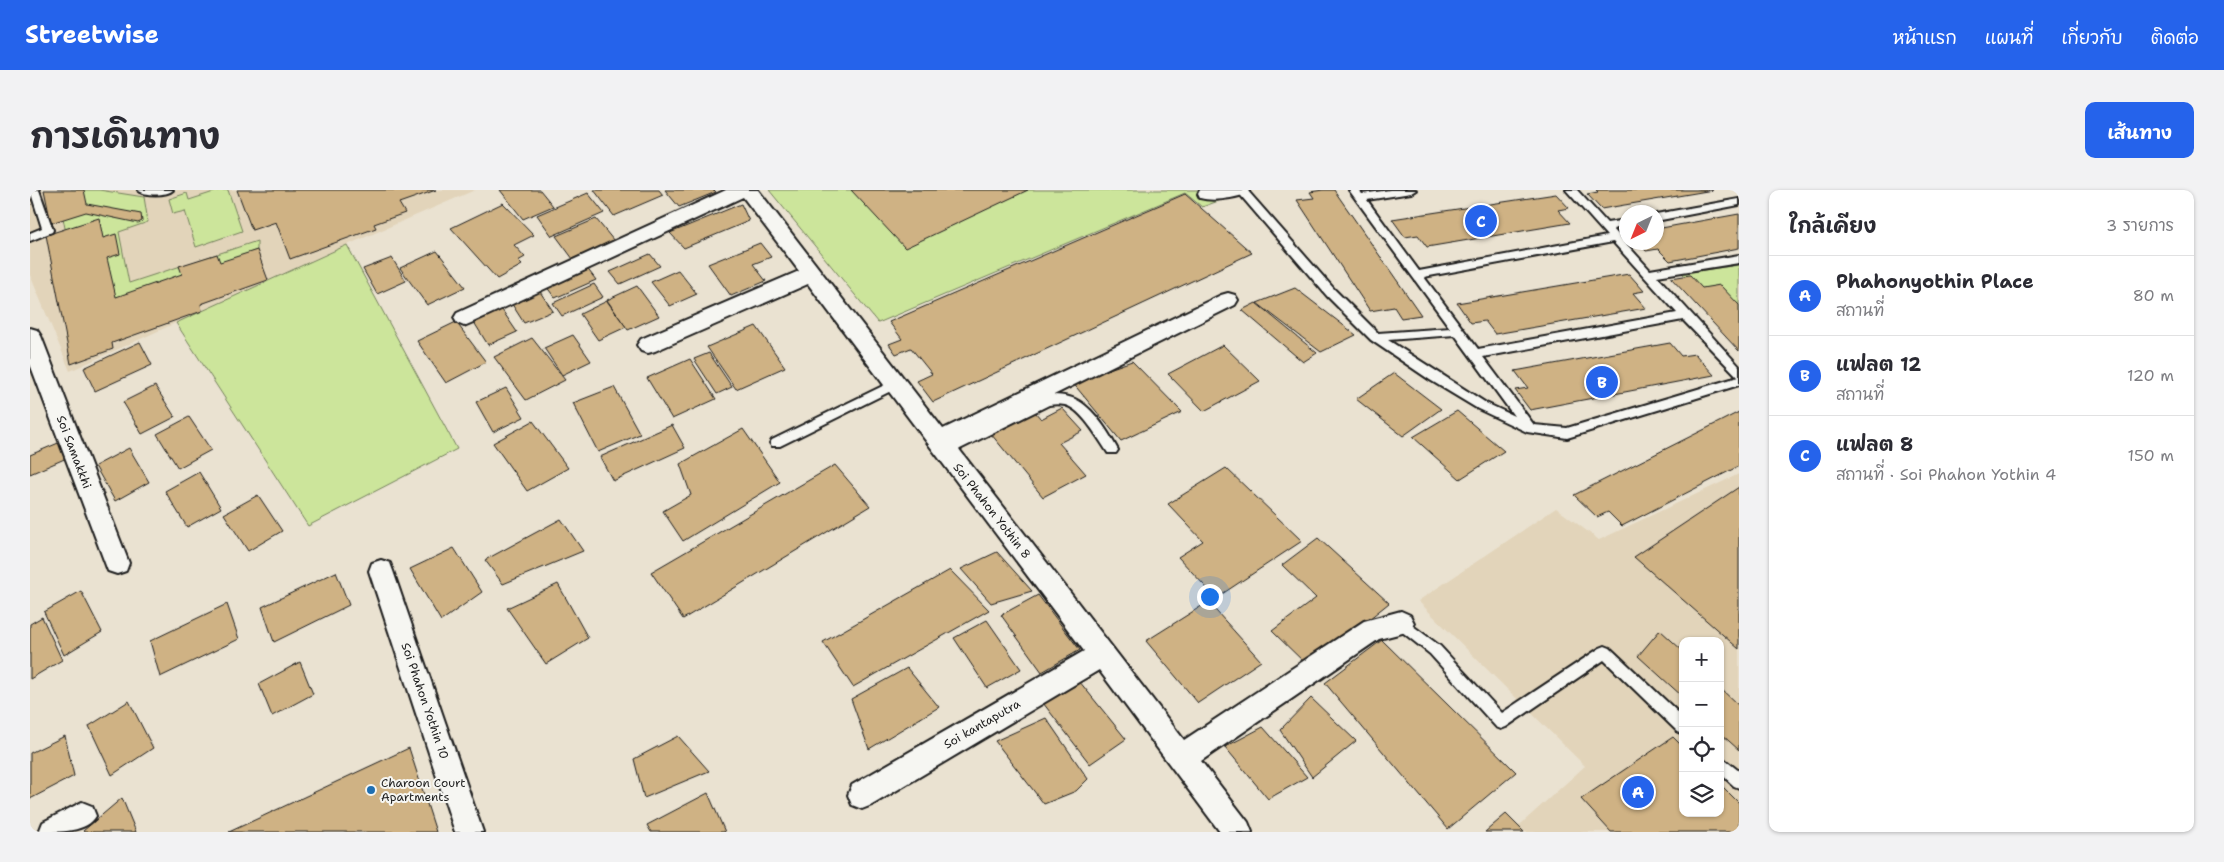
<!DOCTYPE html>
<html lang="th">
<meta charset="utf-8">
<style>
body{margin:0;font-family:"Shantell Sans","Playpen Sans Thai",sans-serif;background:#f2f2f3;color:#2b2b33}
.controls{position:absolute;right:15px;bottom:15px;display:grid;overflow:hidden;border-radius:10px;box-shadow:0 1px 4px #0004}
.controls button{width:45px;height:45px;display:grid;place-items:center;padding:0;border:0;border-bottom:1px solid #e1e1e2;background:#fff;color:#2b2b33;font:25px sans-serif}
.compass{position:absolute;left:1589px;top:15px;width:45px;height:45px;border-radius:50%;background:#fff;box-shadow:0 1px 4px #0004;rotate:223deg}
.you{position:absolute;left:1179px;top:406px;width:18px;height:18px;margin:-12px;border:4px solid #fff;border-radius:50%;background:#1a73e8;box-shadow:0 0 0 8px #1a73e833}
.badge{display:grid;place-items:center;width:32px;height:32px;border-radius:50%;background:#2563eb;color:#fff;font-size:16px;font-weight:700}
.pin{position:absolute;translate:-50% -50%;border:2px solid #fff;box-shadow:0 1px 5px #0006}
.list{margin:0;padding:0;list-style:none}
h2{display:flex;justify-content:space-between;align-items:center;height:65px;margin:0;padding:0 20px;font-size:21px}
h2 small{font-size:16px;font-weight:400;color:#7c7c81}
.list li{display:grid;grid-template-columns:32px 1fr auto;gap:15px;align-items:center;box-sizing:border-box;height:80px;padding:0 20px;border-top:1px solid #e1e1e2}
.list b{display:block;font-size:19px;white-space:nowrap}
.list p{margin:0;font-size:16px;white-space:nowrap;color:#7c7c81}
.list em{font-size:16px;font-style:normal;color:#7c7c81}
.icon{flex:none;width:28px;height:28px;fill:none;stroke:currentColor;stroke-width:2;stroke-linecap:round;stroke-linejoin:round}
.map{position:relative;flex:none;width:1709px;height:642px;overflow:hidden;border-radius:10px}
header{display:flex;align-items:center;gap:30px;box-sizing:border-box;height:70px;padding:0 25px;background:#2563eb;color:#fff}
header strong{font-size:24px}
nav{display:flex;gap:28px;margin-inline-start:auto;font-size:18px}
.intro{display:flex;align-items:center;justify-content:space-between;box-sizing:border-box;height:120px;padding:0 30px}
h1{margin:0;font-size:35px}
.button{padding:12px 22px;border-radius:10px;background:#2563eb;color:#fff;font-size:18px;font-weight:700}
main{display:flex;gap:30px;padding:0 30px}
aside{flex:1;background:#fff;border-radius:10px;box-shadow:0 1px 4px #0004}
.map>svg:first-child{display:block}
.built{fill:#e2d4ba;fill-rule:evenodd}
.green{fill:#cce59b;stroke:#74805c}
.building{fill:#cfb284;stroke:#1c1c1c}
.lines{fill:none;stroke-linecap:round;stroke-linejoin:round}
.service-casing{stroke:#1c1c1c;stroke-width:4}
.minor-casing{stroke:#1c1c1c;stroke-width:4}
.service{fill:#f6f6f2;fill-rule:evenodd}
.minor{fill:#f6f6f2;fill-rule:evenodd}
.poi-dot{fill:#1f6fb2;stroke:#f6f6f2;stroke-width:2}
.labels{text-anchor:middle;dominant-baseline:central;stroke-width:4;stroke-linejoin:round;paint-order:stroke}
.street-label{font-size:12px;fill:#1c1c1c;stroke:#f6f6f2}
.poi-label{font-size:12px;fill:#1c1c1c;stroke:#f6f6f2;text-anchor:start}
</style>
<header>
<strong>Streetwise</strong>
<nav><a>หน้าแรก</a><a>แผนที่</a><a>เกี่ยวกับ</a><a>ติดต่อ</a></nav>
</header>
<div class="intro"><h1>การเดินทาง</h1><a class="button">เส้นทาง</a></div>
<main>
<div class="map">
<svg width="1709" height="642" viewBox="0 0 1709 642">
<rect width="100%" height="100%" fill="#eae2d1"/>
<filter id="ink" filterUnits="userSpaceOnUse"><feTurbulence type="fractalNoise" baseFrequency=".02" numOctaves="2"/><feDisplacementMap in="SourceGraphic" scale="10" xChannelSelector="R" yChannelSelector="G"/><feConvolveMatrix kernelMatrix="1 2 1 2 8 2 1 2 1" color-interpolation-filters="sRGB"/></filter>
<g filter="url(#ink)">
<g class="built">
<polygon points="0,0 445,0 317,55 40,181 0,85"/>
<path d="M 1709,284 L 1709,642 L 1482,642 L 1555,576 L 1388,411 L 1526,318 L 1569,350 ZM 1653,451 L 1690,451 L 1690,623 L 1653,623 Z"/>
</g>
<g class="green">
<polygon points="41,0 69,0 114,7 118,32 89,42 99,93 227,51 227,60 53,128 29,8"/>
<polygon points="190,0 198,0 212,41 166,57 155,21 143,24 139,9 157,3 159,10"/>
<polygon points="739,0 1187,0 1194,9 1172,17 1155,3 848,133"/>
<polygon points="317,55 427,259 278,336 146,133"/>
<polygon points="1709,75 1709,143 1652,83"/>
</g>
<g class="building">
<polygon points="14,0 54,0 57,14 111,24 112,31 108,33 56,22 21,33"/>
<polygon points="207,0 406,0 369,13 375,23 344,34 346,38 260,69 246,32 222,40"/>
<polygon points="470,0 510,0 523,16 493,29"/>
<polygon points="564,0 629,0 633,5 584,26"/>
<polygon points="635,0 684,0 686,2 649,17"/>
<polygon points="821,0 998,0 875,58"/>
<polygon points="1293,0 1304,0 1391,125 1371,128 1364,117 1340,121 1267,10 1284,8 1280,2"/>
<polygon points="1566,0 1683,0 1571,19 1557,4 1568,2"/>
<polygon points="558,3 574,23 522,46 507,25"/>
<polygon points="1155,4 1222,63 903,212 887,191 902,184 881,158 866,164 859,154 872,149 859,132"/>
<polygon points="1526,4 1539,18 1528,20 1540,33 1397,57 1388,45 1375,47 1362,29"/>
<polygon points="473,13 504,45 484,55 495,67 488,71 492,75 467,89 421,38"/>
<polygon points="711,14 719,31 654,58 640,43"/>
<polygon points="1709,24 1709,58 1640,71 1628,59 1616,61 1608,52 1626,52 1626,39"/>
<polygon points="69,28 73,48 86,44 90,64 77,68 86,107 152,84 149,76 187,64 190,72 227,60 238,90 171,114 172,121 82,153 83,159 41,174 16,45"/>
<polygon points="566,29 584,51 543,69 526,46"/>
<polygon points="730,53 741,67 723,74 736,91 701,106 678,74"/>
<polygon points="407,61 435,97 397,115 370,78"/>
<polygon points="620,64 630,76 590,94 580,82"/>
<polygon points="362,68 376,91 347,104 333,79"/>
<polygon points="556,77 566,90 525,108 516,96"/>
<polygon points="648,80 667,104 640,116 621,92"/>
<polygon points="1599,84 1614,101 1603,103 1616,118 1465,144 1455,131 1441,133 1427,113"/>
<polygon points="1660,85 1672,98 1690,95 1709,115 1709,161 1641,88"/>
<polygon points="564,94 573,107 532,126 523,113"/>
<polygon points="506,96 523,121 494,133 478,108"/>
<polygon points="607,96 629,126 598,140 577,110"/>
<polygon points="1265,98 1326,145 1291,162 1227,113"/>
<polygon points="577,111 596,137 568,150 550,124"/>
<polygon points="1226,113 1287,163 1273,172 1212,120"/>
<polygon points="470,117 487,142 458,155 442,129"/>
<polygon points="426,132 456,172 416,193 387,151"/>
<polygon points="726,136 755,177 706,199 677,157"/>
<polygon points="543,145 561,171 532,185 514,158"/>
<polygon points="502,148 535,190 496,210 464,167"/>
<polygon points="110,152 122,175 65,201 54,178"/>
<polygon points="1640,153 1651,166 1665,164 1684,185 1500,220 1485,200 1498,198 1485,181"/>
<polygon points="1193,155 1230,191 1174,221 1138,184"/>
<polygon points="679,163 702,197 687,204 664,169"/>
<polygon points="660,169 686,209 642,229 617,188"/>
<polygon points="1102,171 1152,222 1091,251 1042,192"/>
<polygon points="1364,183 1411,219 1373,246 1326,209"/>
<polygon points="125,196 145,227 112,244 93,212"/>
<polygon points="584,197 610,244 568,262 543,213"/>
<polygon points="476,198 494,227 463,242 446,212"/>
<polygon points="1032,218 1053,241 1029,253 1056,284 1013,307 961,244 1005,222 1011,229"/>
<polygon points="1427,221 1474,261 1430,289 1383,247"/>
<polygon points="1709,222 1709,276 1592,336 1578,322 1567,327 1544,305"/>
<polygon points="159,227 181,260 148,278 127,244"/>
<polygon points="503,231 538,278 497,301 463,253"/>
<polygon points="642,235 655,258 583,291 570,267"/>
<polygon points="713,239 750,292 653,351 633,321 661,305 650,274"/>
<polygon points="33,251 39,267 0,284 0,265"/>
<polygon points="99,258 119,292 85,311 65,276"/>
<polygon points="805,275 840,316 653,429 621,382"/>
<polygon points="1196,278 1272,351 1186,408 1148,367 1173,351 1138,314"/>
<polygon points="169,282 191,318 157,337 135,301"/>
<polygon points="1709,297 1709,459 1604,367"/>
<polygon points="228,305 252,341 218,361 194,324"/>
<polygon points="531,329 553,361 473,394 455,370"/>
<polygon points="1288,348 1359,413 1279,477 1242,441 1286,408 1252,375"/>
<polygon points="424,358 452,402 411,431 380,379"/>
<polygon points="967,362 1002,401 961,413 931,379"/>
<polygon points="920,380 959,420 823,497 793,452"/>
<polygon points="306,382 319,415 244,452 232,417"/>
<polygon points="528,394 558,448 516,474 477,418"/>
<polygon points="51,401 72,442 34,465 14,422"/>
<polygon points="1008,405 1050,460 1012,482 971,425"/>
<polygon points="1178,412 1231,471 1168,513 1116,451"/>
<polygon points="197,414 209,449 130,487 120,451"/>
<polygon points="12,427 32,470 0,489 0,434"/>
<polygon points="957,430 991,479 957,498 924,448"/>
<polygon points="1630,440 1653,461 1653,507 1608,466"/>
<polygon points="1352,450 1486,582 1418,639 1295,493"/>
<polygon points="270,472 283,504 242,526 229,494"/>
<polygon points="877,478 909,517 839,559 821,509"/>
<polygon points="1045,486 1096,549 1060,574 1010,509"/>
<polygon points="1690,498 1709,516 1709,560 1690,543"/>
<polygon points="1281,508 1326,551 1282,587 1250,540"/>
<polygon points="99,511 123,558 82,585 59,536"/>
<polygon points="1016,528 1058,589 1046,601 1014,614 965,551"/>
<polygon points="1233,537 1277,587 1238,609 1195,557"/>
<polygon points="35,546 44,586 0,609 0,563"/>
<polygon points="648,546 679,581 614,608 604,569"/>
<polygon points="1643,547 1653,557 1653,623 1690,623 1690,594 1709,613 1709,642 1581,642 1551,609"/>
<polygon points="379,558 406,642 199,642"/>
<polygon points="678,603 695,642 621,642 617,635"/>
<polygon points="92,608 106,642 54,642 53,641"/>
<polygon points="1476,624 1494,642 1455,642"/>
</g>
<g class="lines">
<g class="service-casing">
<g id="service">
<polygon points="0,0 9,0 23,40 22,42 0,51 0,43 12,38"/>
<path d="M 108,0 L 143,0 C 137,6 114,6 108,0 Z"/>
<path d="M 1206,0 L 1217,0 L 1305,100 L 1348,143 L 1420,138 L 1319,0 L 1329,0 L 1332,4 L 1360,0 L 1386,0 L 1381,3 L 1337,10 L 1389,81 L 1577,46 L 1536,0 L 1547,0 L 1577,33 L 1596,30 L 1596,36 L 1583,39 L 1620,80 L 1709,65 L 1709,73 L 1627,86 L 1709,176 L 1709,195 L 1537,248 L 1497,242 L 1448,219 L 1400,190 L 1341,150 L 1297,106 ZM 1583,52 L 1647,123 L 1448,159 L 1394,87 ZM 1653,130 L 1708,187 L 1537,238 L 1504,235 L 1453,167 ZM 1425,145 L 1484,226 L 1456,213 L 1358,150 Z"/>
<polygon points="1709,9 1709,15 1626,31 1626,24"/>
<polygon points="865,190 869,191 871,194 869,197 750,256 742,256 740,253 742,250"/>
<path d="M 1017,205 C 1026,205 1036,205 1045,209 C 1063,217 1079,243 1088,260 L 1086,263 L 1078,263 C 1069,250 1052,219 1035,215 C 1030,214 1024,214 1019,215 L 920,264 L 912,264 L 910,261 L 912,258 Z"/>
<polygon points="1371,427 1410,456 1472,523 1570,458 1575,456 1580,458 1653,527 1653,544 1648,542 1574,470 1476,537 1471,539 1466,537 1400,464 1366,437 1364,433 1366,429"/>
<polygon points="1690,566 1709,581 1709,598 1704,596 1690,583"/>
</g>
</g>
<g class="minor-casing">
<g id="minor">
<polygon points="696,0 728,0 913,239 1191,105 1198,103 1205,105 1208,110 1205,115 925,254 1154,550 1334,431 1371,421 1380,425 1384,433 1380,441 1349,449 1171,571 1218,632 1222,642 1190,642 1069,480 842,615 832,619 822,615 818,605 822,595 1054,461 778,94 625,161 618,163 611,161 607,155 611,149 769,81 713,7 441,133 434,136 427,133 424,128 427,123"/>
<path d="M 1170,0 L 1219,0 L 1217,4 C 1203,8 1184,12 1170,8 L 1168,4 Z"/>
<polygon points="0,138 7,140 11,146 99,373 96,381 87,384 78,381 75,373 0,174"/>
<polygon points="351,370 360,373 363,381 453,642 425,642 339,381 342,373"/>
<path d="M 52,612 L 62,616 L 66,626 C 57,642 31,642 9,642 L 13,632 Z"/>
</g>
</g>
<use href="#service" class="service"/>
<use href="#minor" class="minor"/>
</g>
</g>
<circle class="poi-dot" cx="341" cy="600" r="5"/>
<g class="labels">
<g class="street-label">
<text transform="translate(44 262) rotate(69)">Soi Samakkhi</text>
<text transform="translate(962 321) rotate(52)">Soi Phahon Yothin 8</text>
<text transform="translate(395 511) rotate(71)">Soi Phahon Yothin 10</text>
<text transform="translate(952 534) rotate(-30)">Soi kantaputra</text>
</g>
<g class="poi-label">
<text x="351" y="593">Charoon Court<tspan x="351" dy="14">Apartments</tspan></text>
</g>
</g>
</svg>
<div class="controls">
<button>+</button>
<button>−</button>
<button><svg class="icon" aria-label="locate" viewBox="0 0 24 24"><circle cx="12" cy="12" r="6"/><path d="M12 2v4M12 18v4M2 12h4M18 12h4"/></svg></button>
<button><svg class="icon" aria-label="layers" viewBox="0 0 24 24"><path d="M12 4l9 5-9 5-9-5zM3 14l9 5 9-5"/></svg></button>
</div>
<svg class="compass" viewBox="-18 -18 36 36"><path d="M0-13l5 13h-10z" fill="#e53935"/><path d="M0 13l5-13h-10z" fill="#7c7c81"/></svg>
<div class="you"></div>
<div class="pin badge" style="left:1608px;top:602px">A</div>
<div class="pin badge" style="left:1572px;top:192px">B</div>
<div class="pin badge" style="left:1451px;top:31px">C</div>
</div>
<aside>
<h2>ใกล้เคียง<small>3 รายการ</small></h2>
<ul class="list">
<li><span class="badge">A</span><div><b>Phahonyothin Place</b><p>สถานที่</p></div><em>80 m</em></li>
<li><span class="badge">B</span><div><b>แฟลต 12</b><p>สถานที่</p></div><em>120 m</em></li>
<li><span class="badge">C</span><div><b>แฟลต 8</b><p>สถานที่ · Soi Phahon Yothin 4</p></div><em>150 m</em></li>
</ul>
</aside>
</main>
